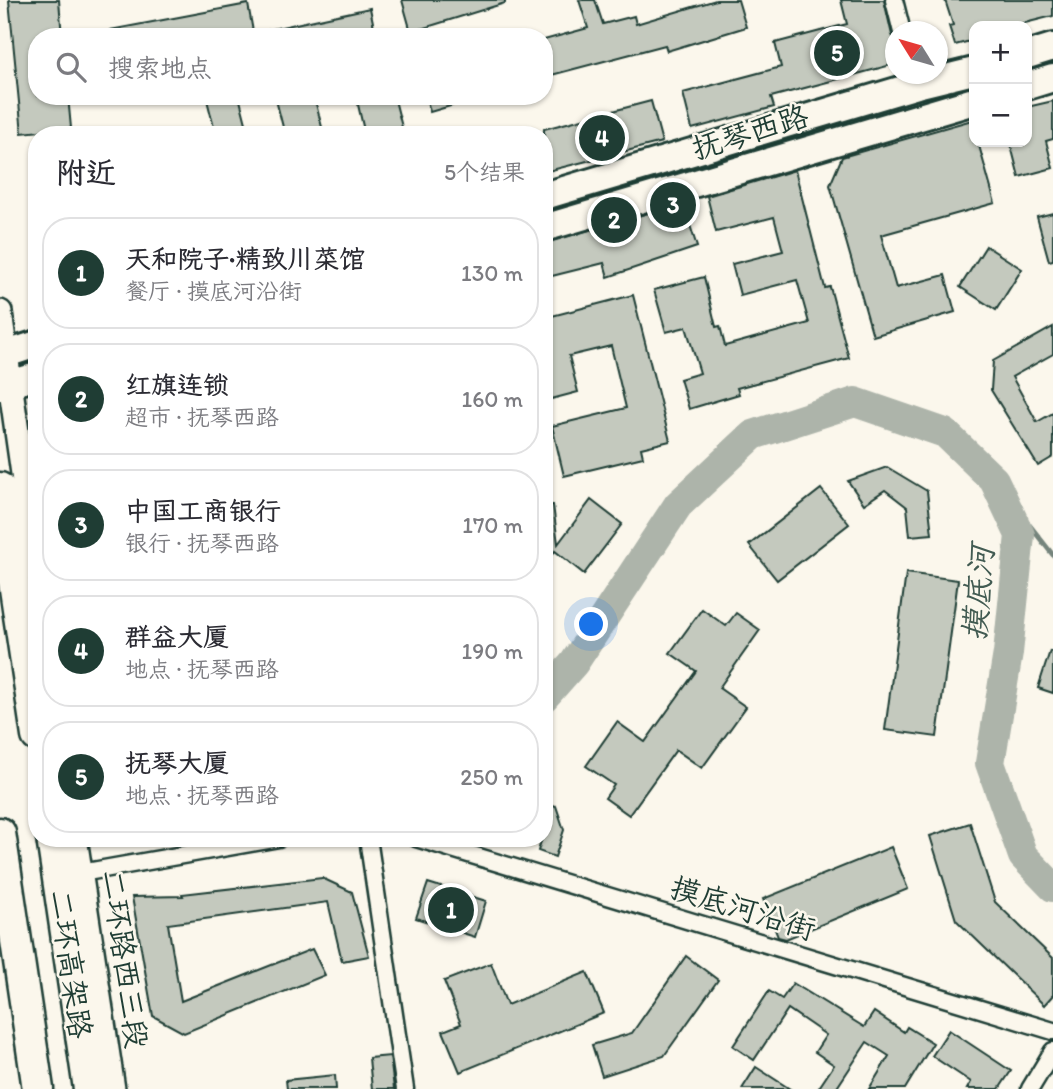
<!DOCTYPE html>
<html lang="zh">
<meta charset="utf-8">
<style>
body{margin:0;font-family:Itim,"LXGW WenKai TC",sans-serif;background:#f7f7f7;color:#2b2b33}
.controls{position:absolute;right:21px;top:21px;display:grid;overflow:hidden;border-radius:14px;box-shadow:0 2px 5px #0004}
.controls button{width:63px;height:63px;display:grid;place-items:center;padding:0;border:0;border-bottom:2px solid #e1e1e2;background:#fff;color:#2b2b33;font:35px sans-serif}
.compass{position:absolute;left:885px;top:21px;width:63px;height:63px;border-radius:50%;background:#fff;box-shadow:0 2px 5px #0004;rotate:307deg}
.you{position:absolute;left:592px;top:625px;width:24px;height:24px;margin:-18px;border:5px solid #fff;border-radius:50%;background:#1a73e8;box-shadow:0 0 0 10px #1a73e833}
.badge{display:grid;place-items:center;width:46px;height:46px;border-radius:50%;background:#1f3d34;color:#fff;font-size:23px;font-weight:700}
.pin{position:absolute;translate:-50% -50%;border:4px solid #fff;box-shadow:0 2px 7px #0006}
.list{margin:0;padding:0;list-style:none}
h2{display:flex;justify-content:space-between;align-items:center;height:91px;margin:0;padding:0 28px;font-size:30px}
h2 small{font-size:23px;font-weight:400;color:#7c7c81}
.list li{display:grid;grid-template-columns:46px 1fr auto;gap:21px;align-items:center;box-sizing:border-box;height:112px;margin:0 14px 14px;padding:0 14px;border:2px solid #e1e1e2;border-radius:28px}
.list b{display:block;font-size:26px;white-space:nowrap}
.list p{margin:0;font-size:23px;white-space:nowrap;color:#7c7c81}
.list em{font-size:23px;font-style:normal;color:#7c7c81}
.icon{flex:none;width:38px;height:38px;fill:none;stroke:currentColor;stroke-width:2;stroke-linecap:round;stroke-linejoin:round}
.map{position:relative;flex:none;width:1053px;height:1089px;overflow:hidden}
.search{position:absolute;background:#fff;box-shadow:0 2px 5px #0004;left:28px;top:28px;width:525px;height:77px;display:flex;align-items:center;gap:18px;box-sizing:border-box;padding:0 24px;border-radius:28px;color:#7c7c81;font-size:26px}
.panel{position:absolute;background:#fff;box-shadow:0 2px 5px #0004;left:28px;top:126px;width:525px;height:721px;border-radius:28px}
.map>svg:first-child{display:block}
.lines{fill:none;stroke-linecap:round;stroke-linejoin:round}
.stream{stroke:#74847b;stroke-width:5}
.river{stroke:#adb4aa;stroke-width:30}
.building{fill:#c4c9be;stroke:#1f3d34;stroke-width:2}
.street-casing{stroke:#1f3d34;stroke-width:21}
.secondary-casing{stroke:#1f3d34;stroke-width:28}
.primary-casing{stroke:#1f3d34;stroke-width:32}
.highway-casing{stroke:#1f3d34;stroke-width:35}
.street{stroke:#fbf7ec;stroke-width:16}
.secondary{stroke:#fbf7ec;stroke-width:23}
.primary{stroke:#fbf7ec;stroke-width:26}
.highway{stroke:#fbf7ec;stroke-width:30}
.labels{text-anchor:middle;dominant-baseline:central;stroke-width:5;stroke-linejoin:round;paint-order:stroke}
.street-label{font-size:30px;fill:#1f3d34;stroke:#fbf7ec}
.water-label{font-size:32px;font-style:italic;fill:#425b52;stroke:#fbf7ec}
</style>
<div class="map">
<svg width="1053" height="1089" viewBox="0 0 1053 1089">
<rect width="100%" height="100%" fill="#fbf7ec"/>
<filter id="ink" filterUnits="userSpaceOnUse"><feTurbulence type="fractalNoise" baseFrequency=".0143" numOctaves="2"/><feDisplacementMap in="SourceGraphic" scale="14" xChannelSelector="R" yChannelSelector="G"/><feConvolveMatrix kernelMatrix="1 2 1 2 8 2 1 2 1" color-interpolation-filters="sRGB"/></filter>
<g filter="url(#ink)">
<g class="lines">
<polyline class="stream" points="994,480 1053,555"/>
<polyline class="river" points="544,697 574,663 678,505 753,435 855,402 945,433 994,480 1020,535 1008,653 990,763 1023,856 1053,887"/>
</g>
<g class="building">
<polygon points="9,0 59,0 62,37 37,37 37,96 68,96 71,128 22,133"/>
<polygon points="402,0 505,0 505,3 411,32"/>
<polygon points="579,0 595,0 603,24 634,16 636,24 716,0 738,0 746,27 667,51 665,45 544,77 544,40 588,28"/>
<polygon points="841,0 884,0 892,35 895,40 895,64 771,97 774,107 692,129 683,93 781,67 775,43 847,24"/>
<polygon points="945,0 1053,0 1053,16 1021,24 1022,26 974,26 974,40 955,45 949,26 953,25"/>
<polygon points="248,4 254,37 111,37 110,30"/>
<polygon points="370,8 376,37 264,37 263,31"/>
<polygon points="206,96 239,96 249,135 216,135"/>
<polygon points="275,96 314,96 324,135 285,135"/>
<polygon points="356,96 394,96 403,131 389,135 365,135"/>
<polygon points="426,96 471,96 471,100 430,112"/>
<polygon points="651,101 662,142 544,172 544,129"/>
<polygon points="1053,101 1053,139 1046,141 1053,168 1019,177 1010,142 1027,142 1027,107"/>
<polygon points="972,120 974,142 978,142 995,203 881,235 896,288 945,275 955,312 873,336 830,185 842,157"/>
<polygon points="795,170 825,288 830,287 849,358 737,388 739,394 689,409 680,379 700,373 686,327 666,332 654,290 704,277 716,327 720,326 725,346 809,323 797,280 740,295 732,264 783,251 774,217 716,232 707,196"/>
<polygon points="683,203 697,247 608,277 604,263 544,278 544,243"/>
<polygon points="1053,213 1053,260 1049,261 1037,217"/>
<polygon points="986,246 1022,269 996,310 960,287"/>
<polygon points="633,295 670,441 641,448 643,457 564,476 552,426 626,408 611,346 569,356 578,392 544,401 544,318"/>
<polygon points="1053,327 1053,354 1012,377 1037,422 1053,413 1053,457 1038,466 991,390 993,361"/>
<polygon points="887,467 927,491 932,534 910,536 907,507 885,490 864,504 848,481"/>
<polygon points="821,489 849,524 777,580 749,545"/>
<polygon points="591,500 622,524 584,574 555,551 544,565 544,505 553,505 558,544"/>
<polygon points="906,573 958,580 937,737 885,730"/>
<polygon points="702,609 726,626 736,613 760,630 719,688 746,707 702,768 676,750 629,815 605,798 614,785 586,766 617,722 645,742 696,671 670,653"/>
<polygon points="1050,651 1053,652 1053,693 1038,688"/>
<polygon points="544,802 556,806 564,830 555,857 538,851 542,838 544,838"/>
<polygon points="970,823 995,902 1053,958 1053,995 1044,1005 956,920 930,836"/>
<polygon points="891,847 908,889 786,939 778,937 763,899"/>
<polygon points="322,878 352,892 369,956 342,961 328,902 168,924 181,1001 312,949 325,975 184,1033 153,1016 132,897 183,896 182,894"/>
<polygon points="428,883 486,901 475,937 416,918"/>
<polygon points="686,956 718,980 664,1056 602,1076 592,1045 632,1033"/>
<polygon points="491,963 507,1005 587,972 604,1013 460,1072 443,1031 461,1024 444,981"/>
<polygon points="793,983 864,1027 874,1012 904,1032 907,1027 933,1043 905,1089 869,1089 889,1056 867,1042 836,1089 818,1089 834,1065 815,1052 826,1035 788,1009 754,1060 733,1046 769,991 782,999"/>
<polygon points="949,1030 1011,1071 999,1089 967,1089 971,1082 932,1056"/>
<polygon points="390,1056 394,1089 372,1089 369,1058"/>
<polygon points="756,1067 790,1089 742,1089"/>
<polygon points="335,1075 336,1089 287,1089 286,1080"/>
</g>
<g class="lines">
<g class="street-casing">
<g id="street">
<polyline points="894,0 902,32"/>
<polyline points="368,838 405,1089"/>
<polyline points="416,838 1053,1031"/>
<polyline points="81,873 279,838"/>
<polyline points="1030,1089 1053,1051"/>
</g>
</g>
<g class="secondary-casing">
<g id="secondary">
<polyline points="0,312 37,572"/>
<polyline points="75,838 113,1089"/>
</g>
</g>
<g class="primary-casing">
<g id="primary">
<polyline points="1027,55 1053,47"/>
<polyline points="1027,86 1053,78"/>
<polyline points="544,196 917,85 974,71"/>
<polyline points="544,228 974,101"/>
<polyline points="0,356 37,344"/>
<polyline points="0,387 37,376"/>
</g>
</g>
<g class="highway-casing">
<g id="highway">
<polyline points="0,488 37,736"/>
<polyline points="0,833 38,1089"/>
<polyline points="52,838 89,1089"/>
</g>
</g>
<use href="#street" class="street"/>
<use href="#secondary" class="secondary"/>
<use href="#primary" class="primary"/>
<use href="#highway" class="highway"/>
</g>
</g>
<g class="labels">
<g class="street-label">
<text transform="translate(750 132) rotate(-17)">抚琴西路</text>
<text transform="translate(743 908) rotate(17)">摸底河沿街</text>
<text transform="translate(125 959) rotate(82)">二环路西三段</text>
<text transform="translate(71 964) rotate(82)">二环高架路</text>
</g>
<g class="water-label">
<text transform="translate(978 593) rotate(-85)">摸底河</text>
</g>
</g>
</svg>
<div class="controls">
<button>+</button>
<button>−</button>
</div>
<svg class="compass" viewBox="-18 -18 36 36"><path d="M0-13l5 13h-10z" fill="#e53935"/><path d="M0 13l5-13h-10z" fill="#7c7c81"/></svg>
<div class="you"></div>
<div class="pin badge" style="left:451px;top:910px">1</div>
<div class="pin badge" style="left:614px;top:220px">2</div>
<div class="pin badge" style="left:673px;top:205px">3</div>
<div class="pin badge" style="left:602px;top:138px">4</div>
<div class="pin badge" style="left:837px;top:53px">5</div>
<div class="search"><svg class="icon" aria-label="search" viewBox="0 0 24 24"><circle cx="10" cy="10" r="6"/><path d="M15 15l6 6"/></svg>搜索地点</div>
<section class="panel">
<h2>附近<small>5个结果</small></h2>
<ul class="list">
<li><span class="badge">1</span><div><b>天和院子·精致川菜馆</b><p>餐厅 · 摸底河沿街</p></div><em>130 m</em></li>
<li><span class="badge">2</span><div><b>红旗连锁</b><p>超市 · 抚琴西路</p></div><em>160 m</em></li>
<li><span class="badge">3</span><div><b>中国工商银行</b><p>银行 · 抚琴西路</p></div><em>170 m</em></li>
<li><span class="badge">4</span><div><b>群益大厦</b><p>地点 · 抚琴西路</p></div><em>190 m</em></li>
<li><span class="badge">5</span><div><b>抚琴大厦</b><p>地点 · 抚琴西路</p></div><em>250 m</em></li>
</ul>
</section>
</div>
